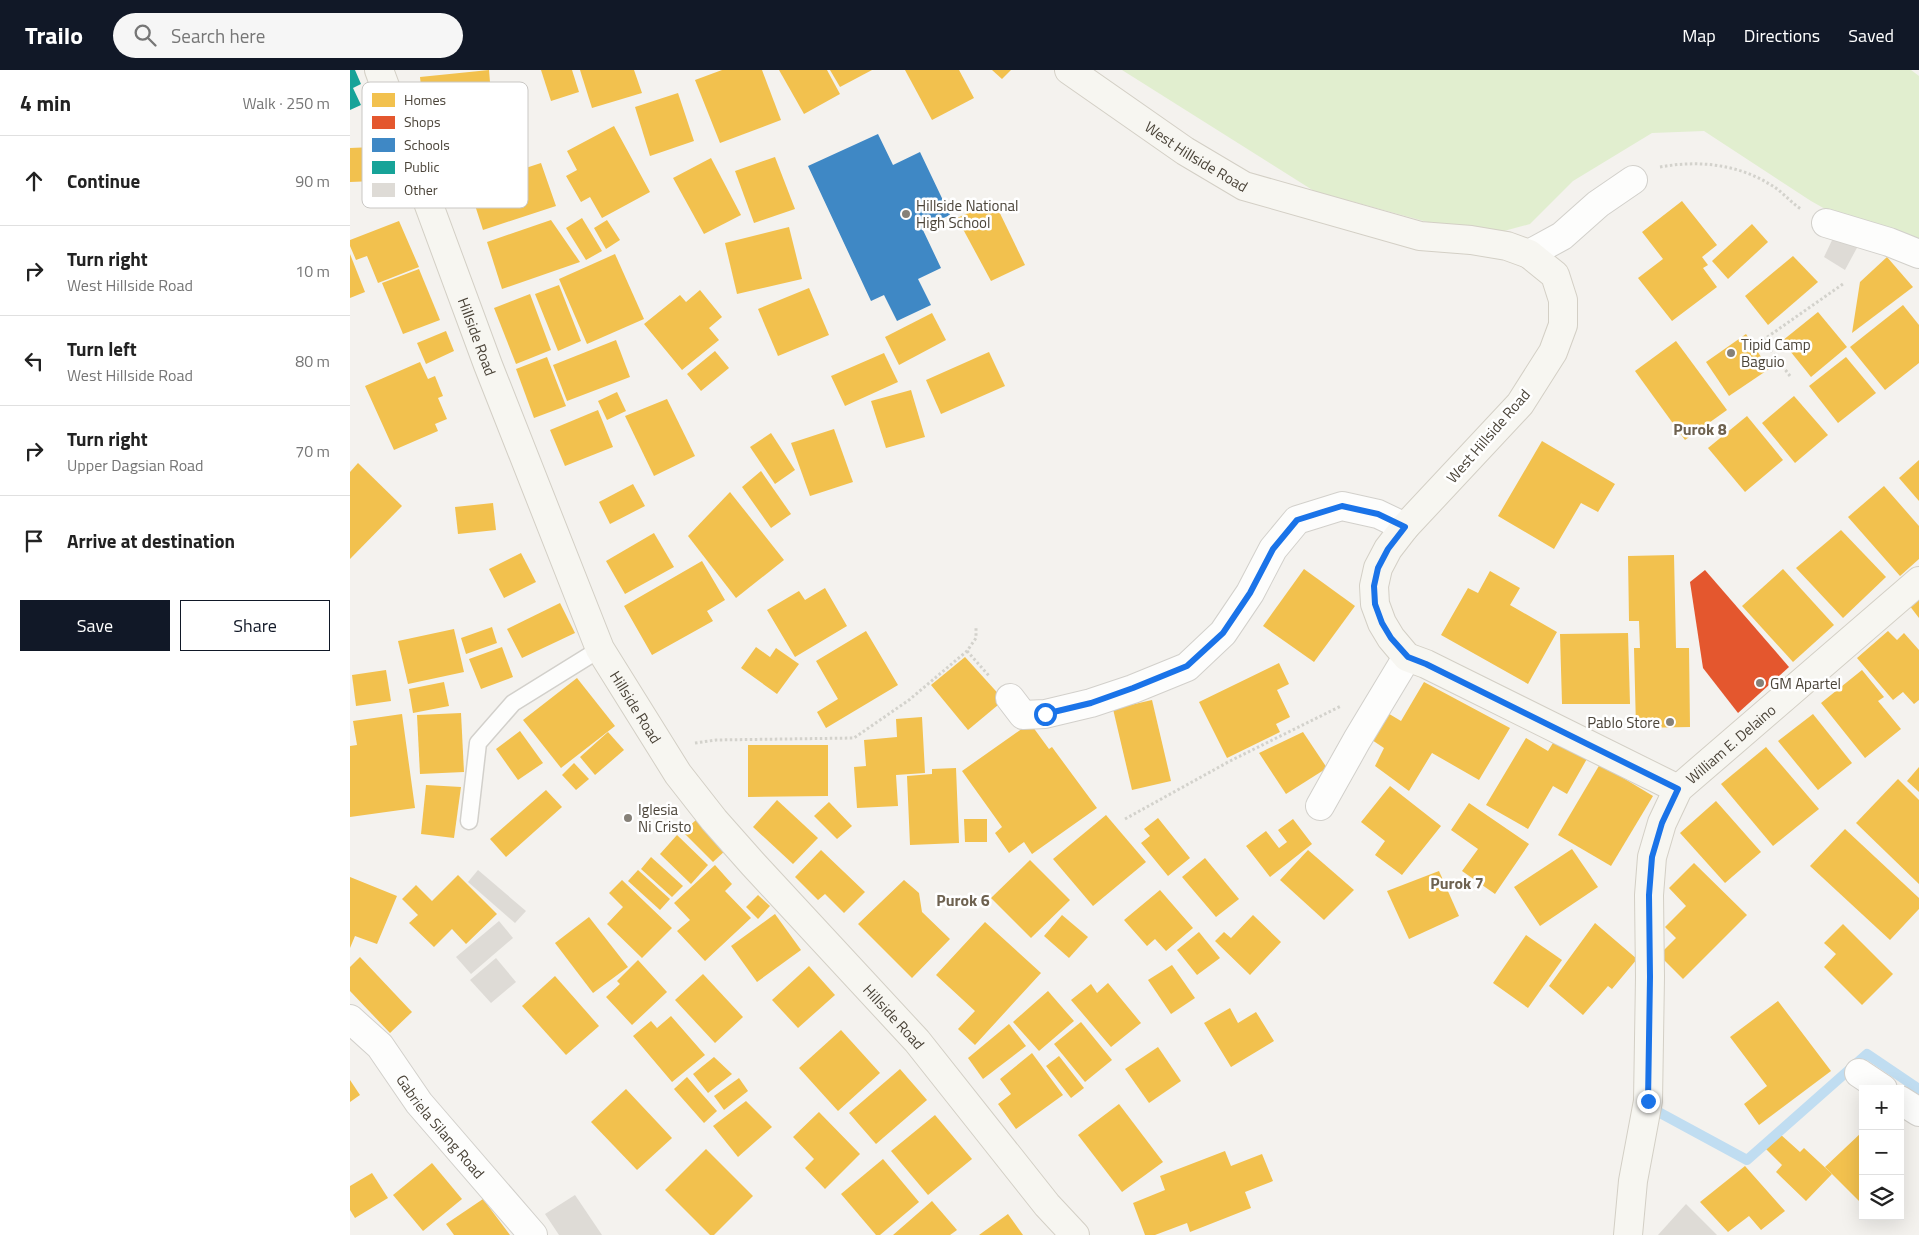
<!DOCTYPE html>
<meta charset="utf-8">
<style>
body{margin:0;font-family:"Titillium Web",sans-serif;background:#f6f6f6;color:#222}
.controls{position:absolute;right:15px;bottom:15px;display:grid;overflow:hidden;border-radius:0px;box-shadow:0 5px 20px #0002}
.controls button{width:45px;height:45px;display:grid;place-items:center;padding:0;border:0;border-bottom:1px solid #e0e0e0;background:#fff;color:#222;font:25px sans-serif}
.stop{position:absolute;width:15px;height:15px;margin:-11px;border:4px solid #1a73e8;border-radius:50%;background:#fff}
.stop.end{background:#1a73e8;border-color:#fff;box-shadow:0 1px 5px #0008}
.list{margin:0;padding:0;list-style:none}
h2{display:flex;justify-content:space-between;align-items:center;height:65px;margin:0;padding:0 20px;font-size:21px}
h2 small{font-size:16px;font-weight:400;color:#767676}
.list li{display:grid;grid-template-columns:32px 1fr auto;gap:15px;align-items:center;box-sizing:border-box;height:90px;padding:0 20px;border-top:1px solid #e0e0e0}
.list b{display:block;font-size:19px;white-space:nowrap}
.list p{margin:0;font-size:16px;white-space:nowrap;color:#767676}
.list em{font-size:16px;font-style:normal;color:#767676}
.actions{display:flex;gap:10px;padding:15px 20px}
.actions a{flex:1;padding:11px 0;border:1px solid #111827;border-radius:0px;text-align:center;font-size:18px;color:#111827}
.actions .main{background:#111827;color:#fff}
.icon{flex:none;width:28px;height:28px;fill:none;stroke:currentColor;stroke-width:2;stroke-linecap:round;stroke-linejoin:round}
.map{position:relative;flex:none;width:1569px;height:1165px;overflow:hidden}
header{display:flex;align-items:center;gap:30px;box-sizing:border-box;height:70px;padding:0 25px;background:#111827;color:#fff}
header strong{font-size:24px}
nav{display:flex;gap:28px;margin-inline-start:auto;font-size:18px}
.search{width:350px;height:45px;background:#f6f6f6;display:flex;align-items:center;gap:12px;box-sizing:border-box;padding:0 18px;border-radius:28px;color:#767676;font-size:19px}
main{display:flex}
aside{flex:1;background:#fff}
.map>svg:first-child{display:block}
.green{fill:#e1eecf}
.homes{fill:#f2c14e}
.shops{fill:#e4572e}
.schools{fill:#3f88c5}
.public{fill:#17a398}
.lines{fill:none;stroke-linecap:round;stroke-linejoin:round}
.stream{stroke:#c0ddf1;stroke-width:10}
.building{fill:#dedbd6}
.lane-casing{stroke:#d2d0cb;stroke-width:19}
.street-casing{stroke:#d2d0cb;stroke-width:30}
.secondary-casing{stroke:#d3cfc5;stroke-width:30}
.path{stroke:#d3d2cc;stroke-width:3;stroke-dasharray:2.5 2.5;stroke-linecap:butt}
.lane{stroke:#fdfdfc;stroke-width:16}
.street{stroke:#fdfdfc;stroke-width:28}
.secondary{stroke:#f7f6f1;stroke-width:28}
.route{stroke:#1a73e8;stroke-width:6}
.poi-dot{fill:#868178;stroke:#fff;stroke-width:2}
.labels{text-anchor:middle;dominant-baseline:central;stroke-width:5;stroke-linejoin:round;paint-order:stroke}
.street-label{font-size:15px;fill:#4b4439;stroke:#fff}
.poi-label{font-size:15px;fill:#4b4439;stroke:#fff;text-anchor:start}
.neighbourhood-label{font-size:16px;font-weight:bold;fill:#6e6250;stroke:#fff}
.key{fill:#fff;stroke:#c9c7c4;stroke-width:1}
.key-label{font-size:14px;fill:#4b4439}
</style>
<header>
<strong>Trailo</strong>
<div class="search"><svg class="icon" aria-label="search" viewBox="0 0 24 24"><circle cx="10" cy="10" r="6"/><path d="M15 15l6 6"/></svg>Search here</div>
<nav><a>Map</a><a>Directions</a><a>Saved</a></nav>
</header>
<main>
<aside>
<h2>4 min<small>Walk · 250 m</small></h2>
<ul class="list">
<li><svg class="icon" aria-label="ahead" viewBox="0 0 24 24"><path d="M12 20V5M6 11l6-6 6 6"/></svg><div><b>Continue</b></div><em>90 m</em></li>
<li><svg class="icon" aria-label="right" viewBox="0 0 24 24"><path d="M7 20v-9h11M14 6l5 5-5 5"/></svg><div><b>Turn right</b><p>West Hillside Road</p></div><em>10 m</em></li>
<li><svg class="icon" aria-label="left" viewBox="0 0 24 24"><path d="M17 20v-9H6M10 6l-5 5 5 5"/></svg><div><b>Turn left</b><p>West Hillside Road</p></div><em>80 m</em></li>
<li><svg class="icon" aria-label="right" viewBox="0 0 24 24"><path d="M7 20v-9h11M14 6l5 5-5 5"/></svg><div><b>Turn right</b><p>Upper Dagsian Road</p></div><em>70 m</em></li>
<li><svg class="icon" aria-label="arrive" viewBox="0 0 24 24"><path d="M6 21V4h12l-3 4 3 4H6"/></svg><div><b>Arrive at destination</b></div></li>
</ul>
<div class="actions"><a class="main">Save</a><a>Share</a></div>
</aside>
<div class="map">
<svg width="1569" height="1165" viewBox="0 0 1569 1165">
<rect width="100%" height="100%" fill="#f4f2ee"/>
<polygon class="green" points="772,0 1561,0 1569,6 1569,174 1500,153 1461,131 1354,61 1302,63 1223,111 1180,154 1132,167 964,121"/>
<g class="homes">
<polygon points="139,0 142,37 129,38 131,58 76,64 70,7"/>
<polygon points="191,0 222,0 229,22 201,31"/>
<polygon points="230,0 284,0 292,23 242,38"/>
<polygon points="372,0 412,0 431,50 370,73 345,10"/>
<polygon points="429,0 477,0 490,24 454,44"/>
<polygon points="480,0 522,0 490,17"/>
<polygon points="555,0 609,0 624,28 582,50"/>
<polygon points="642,0 661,0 652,9"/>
<polygon points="328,23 344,71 300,86 285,37"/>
<polygon points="264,56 300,122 252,148 240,127 231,132 216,106 227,100 217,81"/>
<polygon points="24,77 25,111 0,112 0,78"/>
<polygon points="425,87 445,139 404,153 385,101"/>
<polygon points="361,88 391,145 354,164 323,108"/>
<polygon points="191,93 206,136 133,160 122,126 157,115 154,105"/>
<polygon points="644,131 675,195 641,211 607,148"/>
<polygon points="1332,131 1367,175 1352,187 1358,195 1353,198 1367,217 1322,251 1288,208 1313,189 1292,162"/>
<polygon points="232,148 252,181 236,190 216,158"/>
<polygon points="201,150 230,192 152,219 137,172"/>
<polygon points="257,150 270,170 256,179 244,158"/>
<polygon points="49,151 69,197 28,213 17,186 6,190 0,176 0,170"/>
<polygon points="1402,154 1418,172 1378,209 1362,191"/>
<polygon points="439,157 452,209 387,224 375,173"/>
<polygon points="0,184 15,222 0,228"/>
<polygon points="265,184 294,249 237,274 209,209"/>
<polygon points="1443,186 1468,212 1418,255 1395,226"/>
<polygon points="1537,187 1563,217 1502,263 1510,212"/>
<polygon points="69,199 90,250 53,264 32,213"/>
<polygon points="209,215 231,271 208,281 185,224"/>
<polygon points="459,218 479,265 428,286 408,239"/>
<polygon points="350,220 372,247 359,258 369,270 332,300 294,254 330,225 336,232"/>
<polygon points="180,224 201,280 166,294 144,238"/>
<polygon points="1553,235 1569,255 1569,293 1535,320 1500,277"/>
<polygon points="1468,242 1497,277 1461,307 1432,271"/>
<polygon points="582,243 596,270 549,295 535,267"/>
<polygon points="96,261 104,281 76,294 67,273"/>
<polygon points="1396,264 1419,299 1379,326 1356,292"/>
<polygon points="266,270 280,307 217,331 203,295"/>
<polygon points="1326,271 1377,340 1335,370 1285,301"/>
<polygon points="365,281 379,298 351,321 337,304"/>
<polygon points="639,282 655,316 591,344 576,310"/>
<polygon points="534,283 548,312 495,336 481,306"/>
<polygon points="197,287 216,336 184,348 166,299"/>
<polygon points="1496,287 1526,323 1488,353 1459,316"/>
<polygon points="70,292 78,309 85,306 93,326 88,328 97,349 85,354 88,361 44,380 15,316"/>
<polygon points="561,320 575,367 536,378 521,331"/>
<polygon points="267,322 276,341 257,350 248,331"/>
<polygon points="1444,326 1478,365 1445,393 1412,353"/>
<polygon points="317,329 345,386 304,406 275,346"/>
<polygon points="248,340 263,377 215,396 200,360"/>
<polygon points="1397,346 1433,390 1395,422 1358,378"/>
<polygon points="484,359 503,412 460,426 441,373"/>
<polygon points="421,363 445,400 425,414 400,377"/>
<polygon points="1192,371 1265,414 1248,442 1231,433 1204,479 1148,446"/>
<polygon points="1569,390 1569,431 1549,408"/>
<polygon points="8,393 52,436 0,489 0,402"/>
<polygon points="411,401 441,444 421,458 392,417"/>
<polygon points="283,414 295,436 260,454 249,432"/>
<polygon points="1534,416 1569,456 1569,489 1550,506 1498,447"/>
<polygon points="380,422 434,490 386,528 338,466"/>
<polygon points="143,433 146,460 108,464 105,437"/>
<polygon points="1491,460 1536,507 1493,548 1446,498"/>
<polygon points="304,463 324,497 275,524 256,491"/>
<polygon points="171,483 186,512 154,528 139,499"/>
<polygon points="1324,485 1326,578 1339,578 1340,657 1286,658 1284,578 1290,578 1289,551 1279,551 1278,486"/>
<polygon points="352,491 375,530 357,541 363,551 302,585 274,536"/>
<polygon points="954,499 1005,536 964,592 913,556"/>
<polygon points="1433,499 1484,555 1443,592 1392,536"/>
<polygon points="1140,501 1170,518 1160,535 1207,562 1178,614 1091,565 1118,518 1128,523"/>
<polygon points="475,518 497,556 445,587 417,540 449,521 455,530"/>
<polygon points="1569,528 1569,548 1559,535"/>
<polygon points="210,533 225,563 172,588 157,559"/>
<polygon points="142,557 147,573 116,584 111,568"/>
<polygon points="104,559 114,602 58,614 48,571"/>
<polygon points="516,561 548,615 476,658 467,642 488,629 466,591"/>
<polygon points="1538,561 1547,570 1554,563 1569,580 1569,630 1564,634 1553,622 1543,630 1507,588"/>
<polygon points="1278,563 1280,634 1212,634 1210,564"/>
<polygon points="152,577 163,607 131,619 119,589"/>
<polygon points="406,577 420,587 426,578 449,594 427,624 391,598"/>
<polygon points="615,587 654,630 618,660 581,615"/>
<polygon points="929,593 939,614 927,620 940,647 926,654 930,662 877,688 849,632"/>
<polygon points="36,600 41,631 6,636 2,605"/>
<polygon points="1512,600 1534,627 1528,631 1551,659 1515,688 1471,633"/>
<polygon points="227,608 265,656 211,698 173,650"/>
<polygon points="94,612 99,636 63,643 59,619"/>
<polygon points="1074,612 1160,658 1129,710 1082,683 1059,721 1025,696 1034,678 1019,668 1036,642 1051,651"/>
<polygon points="802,630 821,711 782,720 763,639"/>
<polygon points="111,643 114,702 70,704 67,645"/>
<polygon points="52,644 65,738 0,747 0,676 7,675 3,651"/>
<polygon points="1463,644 1502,693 1468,720 1428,671"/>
<polygon points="572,647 575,703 546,705 548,736 507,738 504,697 516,696 514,670 547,667 546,649"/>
<polygon points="680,653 699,679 702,677 747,738 682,784 674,772 659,783 645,763 652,757 612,701"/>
<polygon points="170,661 193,693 168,710 146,679"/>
<polygon points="258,662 274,680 245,705 230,687"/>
<polygon points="953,662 977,698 936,724 909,683"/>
<polygon points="1176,668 1198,681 1206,668 1238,687 1217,724 1203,716 1178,759 1136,735"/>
<polygon points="398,675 478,675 478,726 398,727"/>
<polygon points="1416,677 1469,739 1423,776 1371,714"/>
<polygon points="224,693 239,709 226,720 212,705"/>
<polygon points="1250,694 1303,726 1261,796 1208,765"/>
<polygon points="1569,697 1569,722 1557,711"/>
<polygon points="606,698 609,773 560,775 557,706 582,704 582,699"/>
<polygon points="1548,709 1569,730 1569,814 1506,753"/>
<polygon points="76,715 111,717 104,768 71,764"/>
<polygon points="1040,716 1091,756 1052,805 1025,785 1035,771 1011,752"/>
<polygon points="196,720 212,737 156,787 140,769"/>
<polygon points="427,730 468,768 443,794 403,757"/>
<polygon points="1366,731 1411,782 1375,813 1330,763"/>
<polygon points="479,732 502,756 487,769 464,746"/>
<polygon points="1119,733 1179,774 1145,824 1112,801 1128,779 1101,760"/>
<polygon points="756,745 796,792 743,836 703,789"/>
<polygon points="808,748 840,788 818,806 791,773 800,766 794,759"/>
<polygon points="347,749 377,779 363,792 333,762"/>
<polygon points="614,749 637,749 637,772 615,772"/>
<polygon points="943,749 962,774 920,807 896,776 916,761 929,778 937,772 928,760"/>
<polygon points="1495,759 1569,828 1569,839 1540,870 1460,796"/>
<polygon points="327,765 358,795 341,814 310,784"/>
<polygon points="1222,779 1248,817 1190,856 1164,817"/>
<polygon points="471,780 515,822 494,843 475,824 468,830 445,807"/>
<polygon points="958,780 1004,820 974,850 930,810"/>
<polygon points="301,787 333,816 322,827 291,799"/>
<polygon points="855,788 889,829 866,847 832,807"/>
<polygon points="680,790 720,830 681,868 641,828"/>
<polygon points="1344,793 1397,845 1333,909 1309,885 1326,868 1315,857 1336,836 1319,818"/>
<polygon points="365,795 382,814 375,821 401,848 355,891 327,861 340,850 324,833"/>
<polygon points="288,800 320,829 310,840 278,811"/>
<polygon points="1089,801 1109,846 1059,869 1037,821"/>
<polygon points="108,805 147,844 116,874 102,859 84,877 59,853 68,845 52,829 66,815 82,831"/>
<polygon points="0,807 47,826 27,874 5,866 0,878"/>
<polygon points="272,810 322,858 292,888 257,854 273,837 259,823"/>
<polygon points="554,810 569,823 572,842 600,869 562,908 508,854"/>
<polygon points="810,820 843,858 816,881 805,869 797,876 774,850"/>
<polygon points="408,825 420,836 408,849 396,837"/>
<polygon points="425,844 451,880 407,912 381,876"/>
<polygon points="712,845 738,867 719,888 694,866"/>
<polygon points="903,845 931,872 900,905 865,871 874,862 881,868"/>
<polygon points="239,847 278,897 243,923 205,873"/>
<polygon points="635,852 691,903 625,975 608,959 625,941 586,905"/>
<polygon points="1245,853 1287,889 1262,919 1258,916 1233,945 1199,916"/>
<polygon points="1493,854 1543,904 1512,935 1474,897 1486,884 1474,873"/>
<polygon points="849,862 870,888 847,905 827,880"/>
<polygon points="1176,865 1212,890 1178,938 1143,913"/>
<polygon points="10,887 62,942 40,963 0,921 0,897"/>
<polygon points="288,890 317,922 282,955 256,927 270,914 267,911"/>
<polygon points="822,895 845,928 821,944 798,910"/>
<polygon points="459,896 485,925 448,958 422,930"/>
<polygon points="353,904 393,947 365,973 325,930"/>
<polygon points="205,906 249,956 216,985 172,936"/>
<polygon points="758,913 791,953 761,977 721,930 741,914 747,923"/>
<polygon points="698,921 724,951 689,981 663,952"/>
<polygon points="1428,931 1481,1001 1409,1055 1394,1034 1417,1016 1380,967"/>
<polygon points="880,938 888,953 906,942 924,971 881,997 854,953"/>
<polygon points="321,946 355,985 322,1012 283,966 301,951 307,958"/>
<polygon points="731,952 762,990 735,1012 704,974"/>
<polygon points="659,954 676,976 633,1009 618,988"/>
<polygon points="491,960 530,1003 488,1041 449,998"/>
<polygon points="808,977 831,1011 799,1033 775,999"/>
<polygon points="682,983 713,1025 666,1059 648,1034 661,1024 650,1009"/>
<polygon points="709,986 734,1018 721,1028 696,996"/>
<polygon points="364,987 382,1004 358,1023 343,1004"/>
<polygon points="550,999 577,1030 526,1074 499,1043"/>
<polygon points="337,1007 367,1041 354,1053 324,1019"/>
<polygon points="389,1008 398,1021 374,1040 364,1026"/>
<polygon points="0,1010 10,1025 0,1032"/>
<polygon points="276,1019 322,1068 287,1100 241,1052"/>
<polygon points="396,1031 422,1057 388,1087 363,1056"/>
<polygon points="769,1034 813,1092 772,1122 728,1065"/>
<polygon points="469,1042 510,1084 475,1119 455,1098 464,1089 443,1067"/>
<polygon points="585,1045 622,1089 578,1125 541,1081"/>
<polygon points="1512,1062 1513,1063 1513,1135 1475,1097"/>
<polygon points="1430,1064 1450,1082 1454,1078 1482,1104 1456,1131 1426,1102 1432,1095 1415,1078"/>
<polygon points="356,1079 403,1126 364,1165 360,1165 315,1120"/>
<polygon points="875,1081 881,1096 912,1084 923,1111 895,1122 901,1138 840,1162 837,1153 805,1165 795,1165 783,1133 815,1120 810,1106"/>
<polygon points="533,1089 569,1132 530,1165 526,1165 491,1124"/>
<polygon points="82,1093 112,1129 73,1161 43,1125"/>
<polygon points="1395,1096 1435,1141 1411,1160 1399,1146 1378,1162 1350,1132"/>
<polygon points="22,1103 38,1128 5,1148 0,1140 0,1116"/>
<polygon points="133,1129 160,1165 104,1165 96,1154"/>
<polygon points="582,1131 607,1160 600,1165 543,1165"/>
<polygon points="658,1144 673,1165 629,1165"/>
</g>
<polygon class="shops" points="1355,500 1439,597 1388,643 1353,598 1340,512"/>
<polygon class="schools" points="528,64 543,95 570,82 600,145 572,158 591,198 568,209 581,235 547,251 534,225 521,231 458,96"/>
<polygon class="public" points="0,0 5,0 11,14 3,18 11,35 0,40"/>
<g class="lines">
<polyline class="stream" points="1301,1038 1397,1090 1517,984 1569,1019"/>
</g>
<g class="building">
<polygon points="1486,162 1509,174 1495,200 1474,187"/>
<polygon points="128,800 176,841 165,853 118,812"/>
<polygon points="149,851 163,868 121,904 106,887"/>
<polygon points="146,888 166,912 141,933 120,910"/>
<polygon points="225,1125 252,1165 209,1165 195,1144"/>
<polygon points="1336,1134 1367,1165 1308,1165"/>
</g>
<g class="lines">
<g class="lane-casing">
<polyline id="lane" points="119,751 128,673 163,633 250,579"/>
</g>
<g class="street-casing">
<g id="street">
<polyline points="1476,153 1539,172 1569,184"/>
<polyline points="1179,184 1212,166 1248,134 1283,110"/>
<polyline points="660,628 673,645 695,644 741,633 783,619 837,597 873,563 900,523 923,479 947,450 992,436 1028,444 1055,457"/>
<polyline points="970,736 1007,670 1057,587"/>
<path id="s1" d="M 0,949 L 30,976 L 69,1033 L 183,1165"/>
<polyline points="1509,1003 1533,1019"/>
<polyline points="1550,1030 1569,1042"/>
</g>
</g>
<g class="secondary-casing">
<g id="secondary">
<path id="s2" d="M 29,0 L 138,295 L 250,579 L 328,704 L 364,750 L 403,794 L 567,971 L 697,1135 L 725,1165"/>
<path id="s3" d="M 719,0 L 835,81 L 894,116 L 1070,166 L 1121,170 L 1157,176 L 1179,184 L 1205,205 L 1213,230 L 1213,255 L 1203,282 L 1170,334 L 1055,457 L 1038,479 L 1028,498 L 1024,516 L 1025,534 L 1032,553 L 1041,568 L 1057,587 L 1076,594 L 1328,719"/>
<path id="s4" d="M 1278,1165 L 1283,1111 L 1298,1031 L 1300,907 L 1299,825 L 1302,787 L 1312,753 L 1328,719 L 1569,511"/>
</g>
</g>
<g class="path">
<path d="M 1310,97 C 1348,90 1388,94 1421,115 C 1432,121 1440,132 1451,139"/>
<polyline points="1440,306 1413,270 1493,214"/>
<polyline points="617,581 640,607"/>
<polyline points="345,673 366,670 504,668 559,630 617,581 626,568 626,556"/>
<polyline points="775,749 880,691 991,636"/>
</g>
<use href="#lane" class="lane"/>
<use href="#street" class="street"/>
<use href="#secondary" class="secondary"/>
</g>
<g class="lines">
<polyline class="route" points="695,644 741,633 783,618 837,596 873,563 900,523 923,479 947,450 992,436 1028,444 1055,457 1038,479 1028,498 1024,516 1025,534 1032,553 1041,568 1058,587 1076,594 1328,719 1312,753 1302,787 1299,825 1300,907 1298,1031"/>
</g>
<g class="poi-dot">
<circle cx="556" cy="144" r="5"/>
<circle cx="1381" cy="283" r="5"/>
<circle cx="1410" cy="613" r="5"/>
<circle cx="1320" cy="652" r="5"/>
<circle cx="278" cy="748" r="5"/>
</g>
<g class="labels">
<g class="street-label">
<text stroke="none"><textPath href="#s3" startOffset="154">West Hillside Road</textPath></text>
<text stroke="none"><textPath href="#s2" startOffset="284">Hillside Road</textPath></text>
<text transform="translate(1138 366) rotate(-49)">West Hillside Road</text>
<text stroke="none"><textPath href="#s2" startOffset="688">Hillside Road</textPath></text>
<text stroke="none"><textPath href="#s4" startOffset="522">William E. Delaino</textPath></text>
<text stroke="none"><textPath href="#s2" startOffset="1092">Hillside Road</textPath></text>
<text stroke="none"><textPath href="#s1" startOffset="141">Gabriela Silang Road</textPath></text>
</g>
<g class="poi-label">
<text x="566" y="135">Hillside National<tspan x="566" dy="17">High School</tspan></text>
<text x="1391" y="274">Tipid Camp<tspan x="1391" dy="17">Baguio</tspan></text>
<text x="1420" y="613">GM Apartel</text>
<text x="1310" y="652" text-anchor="end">Pablo Store</text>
<text x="288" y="739">Iglesia<tspan x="288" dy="17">Ni Cristo</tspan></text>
</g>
<g class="neighbourhood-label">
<text x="1350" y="359">Purok 8</text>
<text x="1107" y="813">Purok 7</text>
<text x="613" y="830">Purok 6</text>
</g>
</g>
<rect x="12" y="12" width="166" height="126" rx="8" class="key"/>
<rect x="22" y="23" width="23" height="14" fill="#f2c14e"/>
<rect x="22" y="46" width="23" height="13" fill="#e4572e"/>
<rect x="22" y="68" width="23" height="14" fill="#3f88c5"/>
<rect x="22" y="91" width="23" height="13" fill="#17a398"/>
<rect x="22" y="113" width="23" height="14" fill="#dedbd6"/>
<g class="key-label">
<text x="54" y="35">Homes</text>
<text x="54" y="57">Shops</text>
<text x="54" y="80">Schools</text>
<text x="54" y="102">Public</text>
<text x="54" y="125">Other</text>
</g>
</svg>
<div class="controls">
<button>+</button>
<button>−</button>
<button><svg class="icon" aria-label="layers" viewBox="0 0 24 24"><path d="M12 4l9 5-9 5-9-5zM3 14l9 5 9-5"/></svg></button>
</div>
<div class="stop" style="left:695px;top:644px"></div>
<div class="stop end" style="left:1298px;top:1031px"></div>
</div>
</main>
